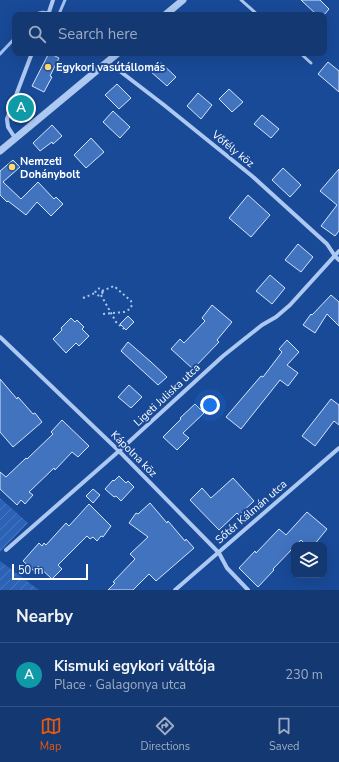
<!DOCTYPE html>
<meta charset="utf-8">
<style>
body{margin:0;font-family:"Nunito Sans",sans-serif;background:#20437a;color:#f1f3f6}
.controls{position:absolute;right:12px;bottom:12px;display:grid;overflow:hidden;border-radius:8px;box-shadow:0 4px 16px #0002}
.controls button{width:36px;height:36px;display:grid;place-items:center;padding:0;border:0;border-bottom:1px solid #325284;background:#133872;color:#f1f3f6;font:20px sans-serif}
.scale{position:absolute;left:12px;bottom:10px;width:76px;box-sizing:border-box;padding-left:4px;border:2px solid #fff;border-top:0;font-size:11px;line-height:14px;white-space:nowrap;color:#fff;-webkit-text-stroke:3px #194a98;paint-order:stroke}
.you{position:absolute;left:210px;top:405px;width:14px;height:14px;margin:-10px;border:3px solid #fff;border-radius:50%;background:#1a73e8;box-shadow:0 0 0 6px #1a73e833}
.badge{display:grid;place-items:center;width:26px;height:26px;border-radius:50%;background:#ea580c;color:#fff;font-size:13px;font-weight:700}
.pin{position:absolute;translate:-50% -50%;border:2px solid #fff;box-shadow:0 1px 4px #0006}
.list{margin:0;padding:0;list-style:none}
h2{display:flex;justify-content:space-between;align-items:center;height:52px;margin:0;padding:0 16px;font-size:17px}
h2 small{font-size:13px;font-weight:400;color:#9dacc4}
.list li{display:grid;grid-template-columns:26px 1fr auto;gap:12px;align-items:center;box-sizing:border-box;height:64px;padding:0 16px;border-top:1px solid #325284}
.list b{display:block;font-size:15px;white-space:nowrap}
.list p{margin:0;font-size:13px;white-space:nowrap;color:#9dacc4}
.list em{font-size:13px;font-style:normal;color:#9dacc4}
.icon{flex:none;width:22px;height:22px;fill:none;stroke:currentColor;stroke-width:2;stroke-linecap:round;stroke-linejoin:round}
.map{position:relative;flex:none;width:339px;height:590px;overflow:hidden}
.search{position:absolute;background:#133872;box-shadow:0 4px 16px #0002;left:12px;right:12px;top:12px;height:44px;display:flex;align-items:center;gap:10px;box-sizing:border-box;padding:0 14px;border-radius:8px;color:#9dacc4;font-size:15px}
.sheet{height:116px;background:#133872}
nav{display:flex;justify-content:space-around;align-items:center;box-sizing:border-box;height:56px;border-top:1px solid #325284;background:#133872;font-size:11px;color:#9dacc4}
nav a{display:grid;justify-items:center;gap:2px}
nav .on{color:#ea580c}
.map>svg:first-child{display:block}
.park{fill:url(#park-tufts)}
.garden{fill:url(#garden-furrows)}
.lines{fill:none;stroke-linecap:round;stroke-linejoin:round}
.stream{stroke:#a0c2f3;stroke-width:3}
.building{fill:#4273bf;stroke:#d4e4fc}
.path{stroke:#adc8f1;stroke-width:2;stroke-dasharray:2 3;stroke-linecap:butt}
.service{stroke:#adc8f1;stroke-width:3}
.minor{stroke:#adc8f1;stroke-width:4}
.tertiary{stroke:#adc8f1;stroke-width:7}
.poi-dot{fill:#ffdc6d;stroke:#194a98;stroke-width:1.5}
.labels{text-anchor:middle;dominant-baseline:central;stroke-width:4;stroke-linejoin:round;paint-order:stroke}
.poi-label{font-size:11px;font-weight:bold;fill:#fff;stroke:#194a98;text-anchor:start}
.street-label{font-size:11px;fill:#fff;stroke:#194a98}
</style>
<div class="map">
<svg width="339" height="590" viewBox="0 0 339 590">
<defs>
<pattern id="park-tufts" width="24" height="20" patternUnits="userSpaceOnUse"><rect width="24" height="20" fill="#2d63b6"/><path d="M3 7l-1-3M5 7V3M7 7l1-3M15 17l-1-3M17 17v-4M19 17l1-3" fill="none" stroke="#4c7ac1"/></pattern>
<pattern id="garden-furrows" width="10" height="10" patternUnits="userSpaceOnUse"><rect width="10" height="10" fill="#2d63b6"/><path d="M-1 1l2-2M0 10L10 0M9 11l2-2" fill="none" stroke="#4c7ac1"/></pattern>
</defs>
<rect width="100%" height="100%" fill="#194a98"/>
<polygon class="park" points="20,91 33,105 12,123 11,117"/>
<g class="garden">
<polygon points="0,498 28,523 0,552"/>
<polygon points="0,561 39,590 0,590"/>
</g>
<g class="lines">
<g class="stream">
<path d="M 36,15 C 43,9 50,15 59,14 L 65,0"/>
<polyline points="0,54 15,38"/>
</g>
</g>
<g class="building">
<polygon points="301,0 320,0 329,9 324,15 317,15"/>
<polygon points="49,53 59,58 50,76 52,77 44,92 32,86"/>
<polygon points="159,61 176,77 167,86 150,71"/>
<polygon points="328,62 339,71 339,92 318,74"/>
<polygon points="117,84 131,98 119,109 105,95"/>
<polygon points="229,89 243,102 232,112 219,99"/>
<polygon points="198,93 212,105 201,119 187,106"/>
<polygon points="113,111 130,127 120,138 103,122"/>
<polygon points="262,115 279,129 271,138 254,124"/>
<polygon points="52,125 62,136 53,144 52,142 40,151 33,143"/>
<polygon points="91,138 104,152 86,168 74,155"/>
<polygon points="13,160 20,167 3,182 21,199 38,182 54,199 56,197 63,204 51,216 37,202 26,215 8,201 7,202 0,195 0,171"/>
<polygon points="283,168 301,185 290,197 272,180"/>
<polygon points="339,169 339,231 335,236 321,226 337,205 320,191"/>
<polygon points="248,195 270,215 251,237 229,218"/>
<polygon points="298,244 313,257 301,272 285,260"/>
<polygon points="270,275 285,288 272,304 256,291"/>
<polygon points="331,295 339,302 339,326 327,314 315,333 303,325 311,314 312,315"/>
<polygon points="212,305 232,322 217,340 219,342 193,369 171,349 180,339 184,343 205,321 202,318"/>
<polygon points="128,316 134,322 126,330 120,324"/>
<polygon points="71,318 75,322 77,320 84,327 82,329 89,336 79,346 76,343 66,353 53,339 62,330 61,328"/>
<polygon points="287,340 299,352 287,365 298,373 288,386 280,380 241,429 226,417 261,376 263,377 282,352 279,349"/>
<polygon points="128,342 151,362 167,377 158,385 121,351"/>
<polygon points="0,379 17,399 18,397 33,414 35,413 42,422 13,447 0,432"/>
<polygon points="129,385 142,397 131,408 118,397"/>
<polygon points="331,399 339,405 339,425 334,421 315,446 302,436"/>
<polygon points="195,404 204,413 183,433 189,438 177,450 163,437 181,419 180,418"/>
<polygon points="62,420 89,446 78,457 72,452 55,470 54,468 29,492 33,495 25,504 21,500 17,505 0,489 0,472 6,477 26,458 27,459 53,434 51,432"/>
<polygon points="119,476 126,483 128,481 134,487 121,501 116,496 114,497 105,489 113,480 114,481"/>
<polygon points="233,478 254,501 239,515 237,513 219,530 190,500 202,488 211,498"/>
<polygon points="93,489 100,495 93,503 86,496"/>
<polygon points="150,503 167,523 168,521 185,541 186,539 194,548 156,581 149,574 133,590 108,590 115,583 113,582 135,559 130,554 148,537 129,523 136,513 138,514"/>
<polygon points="89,504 111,526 103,537 101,536 97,541 93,537 90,539 87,536 58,565 62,569 52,579 38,566 34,571 23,561 39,543 42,546 44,543 46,545 66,523 69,526"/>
<polygon points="307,512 327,529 314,545 306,545 301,540 296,545 294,545 294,547 273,569 274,570 258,587 239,568 255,551 256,553 279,529 286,535"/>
</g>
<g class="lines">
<g class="path">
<circle cx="99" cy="292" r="3.5"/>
<polyline points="102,291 114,286 131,301 132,305 130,309 124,312 103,314"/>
<polyline points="101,295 116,322 124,329"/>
<polyline points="83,298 95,293"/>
</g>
<g class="service">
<polyline points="241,0 258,15"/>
<polyline points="300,53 311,63"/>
</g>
<g class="minor">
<polyline points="48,15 53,0"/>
<polyline points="108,62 164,105 252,176 327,244 335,256 339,260"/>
<polyline points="15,138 8,127 7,119 32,53"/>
<polyline points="0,337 119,451 219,553 227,568 248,590"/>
<polyline points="6,550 119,451 223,356 262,325 276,317 290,305 339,251"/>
<polyline points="175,590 339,448"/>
</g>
<g class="tertiary">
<polyline points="165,15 183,0"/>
<polyline points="0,151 118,53"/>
</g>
</g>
<g class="poi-dot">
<circle cx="48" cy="67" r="4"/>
<circle cx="12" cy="167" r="4"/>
</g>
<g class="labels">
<g class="poi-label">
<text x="56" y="67">Egykori vasútállomás</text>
<text x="20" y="161">Nemzeti<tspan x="20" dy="13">Dohánybolt</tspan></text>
</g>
<g class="street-label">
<text transform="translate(233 149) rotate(39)">Vőfély köz</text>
<text transform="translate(167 395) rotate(-43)">Ligeti Juliska utca</text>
<text transform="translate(134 454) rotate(45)">Kápolna köz</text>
<text transform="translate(251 512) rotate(-41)">Sőtér Kálmán utca</text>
</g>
</g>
</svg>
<div class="controls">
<button><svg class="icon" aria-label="layers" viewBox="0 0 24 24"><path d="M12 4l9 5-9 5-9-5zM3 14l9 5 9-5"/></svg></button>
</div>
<div class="scale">50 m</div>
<div class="you"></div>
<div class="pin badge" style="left:21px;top:108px;background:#0f9aa8">A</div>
<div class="search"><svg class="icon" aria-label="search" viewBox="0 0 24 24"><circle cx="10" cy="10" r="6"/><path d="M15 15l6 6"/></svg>Search here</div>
</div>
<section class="sheet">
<h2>Nearby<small></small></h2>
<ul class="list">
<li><span class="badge" style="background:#0f9aa8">A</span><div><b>Kismuki egykori váltója</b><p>Place · Galagonya utca</p></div><em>230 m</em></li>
</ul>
</section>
<nav>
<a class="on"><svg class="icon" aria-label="map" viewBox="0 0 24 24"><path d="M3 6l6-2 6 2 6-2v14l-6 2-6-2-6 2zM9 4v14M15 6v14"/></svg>Map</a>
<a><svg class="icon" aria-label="directions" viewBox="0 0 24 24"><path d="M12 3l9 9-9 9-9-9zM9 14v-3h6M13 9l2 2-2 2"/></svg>Directions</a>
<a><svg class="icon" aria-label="saved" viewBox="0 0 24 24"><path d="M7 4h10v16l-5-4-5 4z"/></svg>Saved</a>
</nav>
